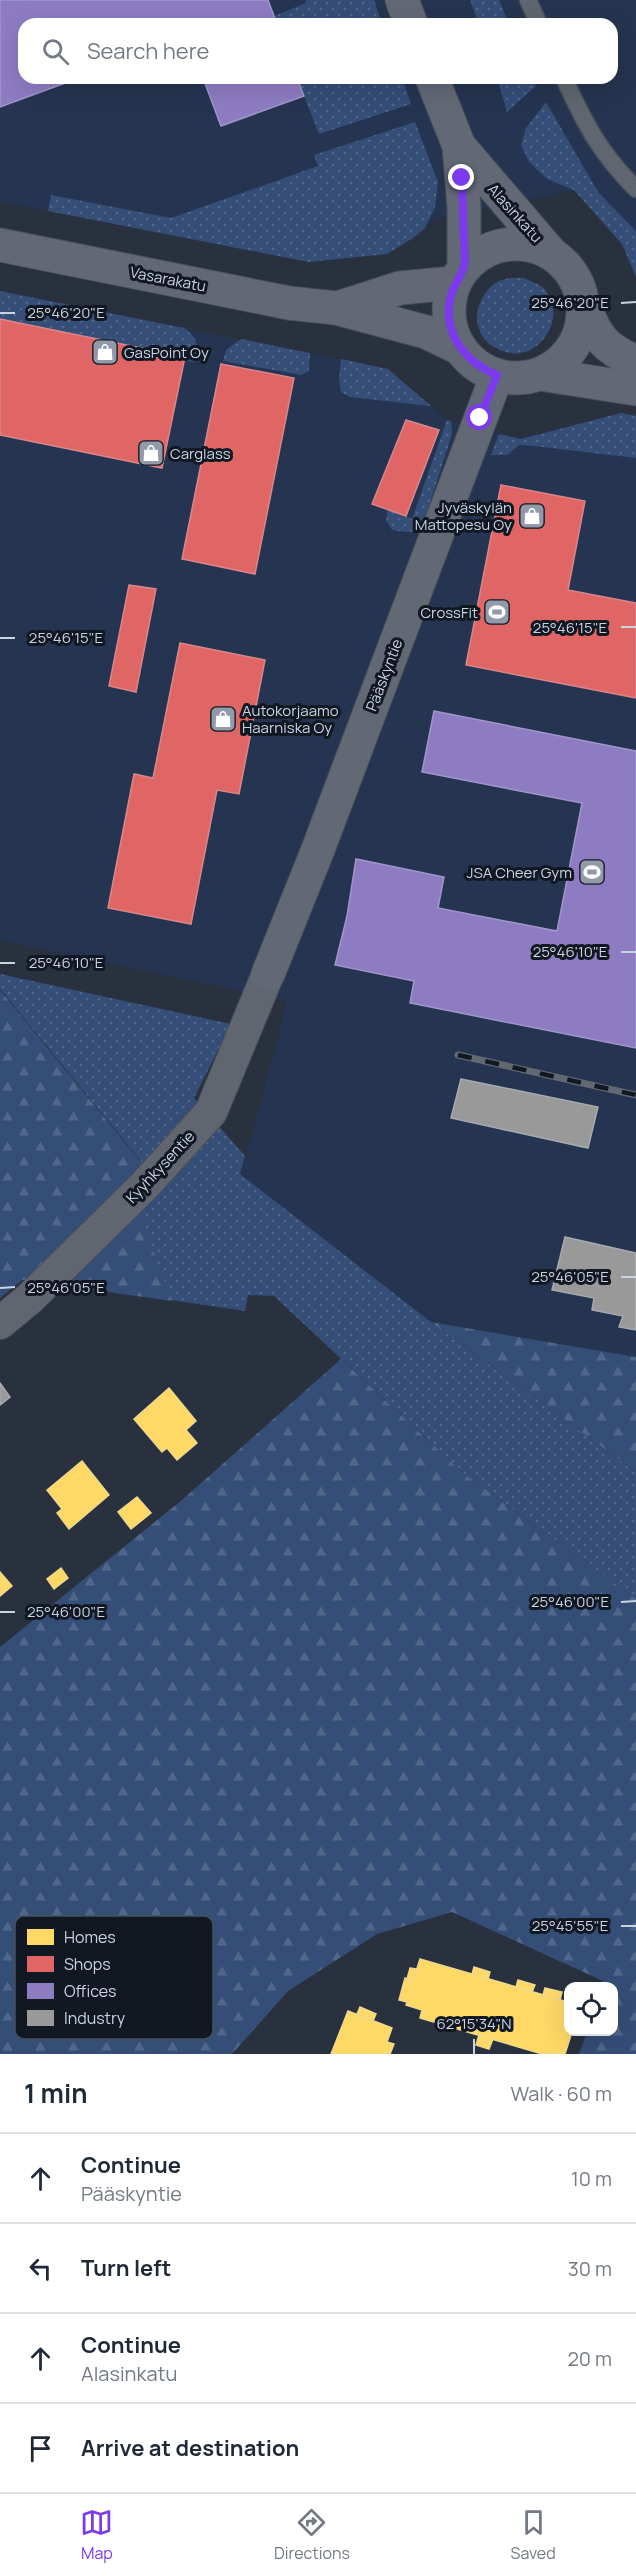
<!DOCTYPE html>
<meta charset="utf-8">
<style>
body{margin:0;font-family:Manrope,sans-serif;background:#f2f2f3;color:#1f2937}
.controls{position:absolute;right:18px;bottom:18px;display:grid;overflow:hidden;border-radius:12px;box-shadow:0 6px 24px #0002}
.controls button{width:54px;height:54px;display:grid;place-items:center;padding:0;border:0;border-bottom:2px solid #e0e1e3;background:#fff;color:#1f2937;font:30px sans-serif}
.stop{position:absolute;width:18px;height:18px;margin:-14px;border:4px solid #7c3aed;border-radius:50%;background:#fff}
.stop.end{background:#7c3aed;border-color:#fff;box-shadow:0 2px 6px #0008}
.list{margin:0;padding:0;list-style:none}
h2{display:flex;justify-content:space-between;align-items:center;height:78px;margin:0;padding:0 24px;font-size:26px}
h2 small{font-size:20px;font-weight:400;color:#747a83}
.list li{display:grid;grid-template-columns:39px 1fr auto;gap:18px;align-items:center;box-sizing:border-box;height:90px;padding:0 24px;border-top:2px solid #e0e1e3}
.list b{display:block;font-size:22px;white-space:nowrap}
.list p{margin:0;font-size:20px;white-space:nowrap;color:#747a83}
.list em{font-size:20px;font-style:normal;color:#747a83}
.icon{flex:none;width:33px;height:33px;fill:none;stroke:currentColor;stroke-width:2;stroke-linecap:round;stroke-linejoin:round}
.map{position:relative;flex:none;width:636px;height:2054px;overflow:hidden}
.search{position:absolute;background:#fff;box-shadow:0 6px 24px #0002;left:18px;right:18px;top:18px;height:66px;display:flex;align-items:center;gap:15px;box-sizing:border-box;padding:0 21px;border-radius:18px;color:#747a83;font-size:22px}
.sheet{height:438px;background:#fff}
nav{display:flex;justify-content:space-around;align-items:center;box-sizing:border-box;height:84px;border-top:2px solid #e0e1e3;background:#fff;font-size:16px;color:#747a83}
nav a{display:grid;justify-items:center;gap:3px}
nav .on{color:#7c3aed}
.map>svg:first-child{display:block}
.built{fill:#253450;fill-rule:evenodd}
.grass{fill:url(#grass-dots)}
.forest{fill:url(#forest-firs)}
.homes{fill:#ffd966;stroke:#efd78b;stroke-width:1.5}
.shops{fill:#e06666;stroke:#d9878b;stroke-width:1.5}
.offices{fill:#8e7cc3;stroke:#a096cc;stroke-width:1.5}
.industry{fill:#999;stroke:#a7aaaf;stroke-width:1.5}
.lines{fill:none;stroke-linecap:round;stroke-linejoin:round}
.lane-casing{stroke:#474e5a;stroke-width:19}
.street-casing{stroke:#474e5a;stroke-width:34}
.secondary-casing{stroke:#474e5a;stroke-width:35}
.lane{stroke:#5f666f;stroke-width:16}
.street{stroke:#5f666f;stroke-width:32}
.secondary{stroke:#626975;stroke-width:33}
.rail-casing{stroke:#626872;stroke-width:7}
.rail{stroke:#111822;stroke-width:4.5;stroke-dasharray:14;stroke-linecap:butt}
.route{stroke:#7c3aed;stroke-width:8}
.ticks{fill:none;stroke:#c9d3e2;stroke-width:2}
.labels{text-anchor:middle;dominant-baseline:central;stroke-width:6;stroke-linejoin:round;paint-order:stroke}
.street-label{font-size:15px;fill:#c9d3e2;stroke:#111822}
.poi-label{font-size:15px;fill:#c9d3e2;stroke:#111822;text-anchor:start}
.key{fill:#111822;stroke:#48505c;stroke-width:1.5}
.key-label{font-size:16px;fill:#c9d3e2}
.ticks-label{font-size:15px;text-anchor:middle;fill:#c9d3e2;stroke:#111822;stroke-width:6;stroke-linejoin:round;paint-order:stroke}
</style>
<div class="map">
<svg width="636" height="2054" viewBox="0 0 636 2054">
<defs>
<pattern id="grass-dots" width="8" height="8" patternUnits="userSpaceOnUse" patternTransform="scale(1.5)"><rect width="8" height="8" fill="#354e77"/><path d="M2 2h.1M6 6h.1" fill="none" stroke="#51678a" stroke-width="1.8" stroke-linecap="round"/></pattern>
<pattern id="forest-firs" width="22" height="20" patternUnits="userSpaceOnUse" patternTransform="scale(1.5)"><rect width="22" height="20" fill="#354e77"/><path d="M5 1l3.5 6h-7zM16 11l3.5 6h-7z" fill="#51678a"/></pattern>
</defs>
<rect width="100%" height="100%" fill="#29313f"/>
<g class="built">
<path d="M 0,0 L 636,0 L 636,260 L 574,190 L 435,219 L 413,238 L 387,254 L 309,262 L 0,201 ZM 24,24 L 612,24 L 612,78 L 24,78 Z"/>
<polygon points="0,291 388,369 447,420 521,439 621,413 636,416 636,1357 431,1322 241,1174 279,1035 286,1001 0,940"/>
</g>
<g class="grass">
<polygon points="306,0 374,0 382,24 277,24 274,16 306,3"/>
<polygon points="470,0 499,0 509,24 479,24"/>
<polygon points="297,78 402,78 411,104 319,134"/>
<polygon points="497,78 533,78 536,86 507,112"/>
<polygon points="546,102 598,192 636,231 636,277 622,244 574,190 547,179 529,162 521,145 526,128"/>
<polygon points="415,122 438,182 435,207 425,228 413,238 387,254 309,262 48,211 51,195 171,218 318,166 314,155"/>
<path d="M 524,278 C 529,281 536,283 541,286 C 573,312 538,370 498,349 C 487,344 482,338 478,326 C 473,308 487,282 506,279 C 511,277 518,278 524,278 Z"/>
<path d="M 0,291 L 184,328 C 198,338 199,345 195,362 L 184,361 L 184,357 L 0,319 Z"/>
<polygon points="241,339 310,353 309,371 301,375 223,361 226,350"/>
<polygon points="341,359 388,369 431,406 350,397 341,392 339,379"/>
<polygon points="621,413 636,416 636,458 534,446 519,445 507,455 491,455 499,434 521,439"/>
<polygon points="447,420 451,421 452,434 421,531 406,532 392,530 386,520 388,509 412,519"/>
<polygon points="0,974 231,1024 194,1098 245,1156 240,1174 431,1322 636,1472 636,1599 463,1473 274,1296 248,1295 245,1311 171,1300 136,1207 141,1161 0,989"/>
</g>
<g class="forest">
<polygon points="0,990 141,1162 137,1207 172,1301 22,1280 0,1298"/>
<polygon points="431,1322 636,1357 636,1472"/>
<polygon points="341,1359 463,1473 636,1599 636,2054 579,2054 587,2032 614,2032 614,1986 601,1986 603,1981 452,1912 377,1934 288,1991 232,2054 0,2054 0,1647 182,1500"/>
</g>
<g class="homes">
<polygon points="169,1388 196,1421 186,1430 197,1443 177,1460 167,1448 162,1452 134,1419"/>
<polygon points="82,1461 109,1495 69,1529 57,1513 62,1509 47,1490"/>
<polygon points="137,1497 151,1513 131,1529 118,1512"/>
<polygon points="61,1568 68,1578 54,1589 47,1579"/>
<polygon points="0,1572 12,1586 0,1596"/>
<polygon points="420,1959 568,2002 568,2032 572,2032 565,2054 542,2054 420,2018 422,2010 406,2005 407,2002 399,2000 405,1978 413,1981"/>
<polygon points="474,1967 490,1972 488,1979 472,1974"/>
<polygon points="410,1968 417,1969 413,1981 407,1979"/>
<polygon points="518,1980 535,1985 532,1992 516,1987"/>
<polygon points="545,1988 562,1992 560,2000 543,1995"/>
<polygon points="360,2007 376,2014 373,2021 357,2014"/>
<polygon points="348,2011 392,2028 387,2042 394,2044 390,2054 331,2054"/>
<polygon points="479,2035 493,2039 489,2049 476,2045"/>
</g>
<g class="shops">
<polygon points="0,319 185,357 162,468 0,435"/>
<polygon points="221,364 294,378 255,574 182,559"/>
<polygon points="406,420 439,430 406,516 372,504"/>
<polygon points="501,485 585,501 568,590 636,603 636,698 466,665"/>
<polygon points="129,585 156,589 136,692 109,686"/>
<polygon points="180,643 265,660 239,794 217,790 191,924 108,908 134,774 153,778"/>
</g>
<g class="offices">
<polygon points="0,0 268,0 277,24 24,24 24,78 79,78 0,107"/>
<polygon points="203,78 297,78 304,96 221,126"/>
<polygon points="434,711 636,751 636,1048 410,1003 414,981 335,965 347,916 356,859 444,877 438,908 557,931 582,803 422,772"/>
</g>
<g class="industry">
<polygon points="461,1079 598,1107 588,1148 451,1118"/>
<polygon points="565,1237 636,1253 636,1330 619,1327 623,1316 592,1310 594,1298 552,1290"/>
<polygon points="0,1383 10,1397 0,1405"/>
</g>
<g class="lines">
<g class="lane-casing">
<g id="lane">
<polyline points="528,0 539,24"/>
<path d="M 564,78 C 585,124 600,153 636,189"/>
</g>
</g>
<g class="street-casing">
<polyline id="street" points="0,1323 29,1299 145,1185 211,1112 268,974"/>
</g>
<g class="secondary-casing">
<g id="secondary">
<polyline points="402,0 411,24"/>
<polyline points="432,78 459,146 464,207 464,267"/>
<polyline points="459,146 549,251"/>
<circle cx="516" cy="311" r="67"/>
<polyline points="0,245 289,303 336,308 426,332 461,349"/>
<path d="M 584,305 C 596,337 604,348 636,362"/>
<polyline points="338,308 400,288 454,283"/>
<polyline points="540,374 636,389"/>
<polyline points="268,974 317,852 497,375"/>
</g>
</g>
<use href="#lane" class="lane"/>
<use href="#street" class="street"/>
<use href="#secondary" class="secondary"/>
<g class="rail-casing">
<polyline id="rail" points="458,1055 636,1095"/>
</g>
<use href="#rail" class="rail"/>
</g>
<g class="lines">
<path class="route" d="M 462,178 C 463,200 463,222 464,243 C 464,250 466,259 464,266 C 462,275 454,285 451,295 C 441,332 465,362 497,375 L 480,418"/>
</g>
<path class="ticks" d="M 621,303 L 636,302M 0,313 L 15,313M 621,627 L 636,627M 0,638 L 15,638M 621,952 L 636,952M 0,963 L 15,963M 621,1277 L 636,1277M 0,1288 L 15,1287M 621,1602 L 636,1601M 0,1612 L 15,1612M 621,1926 L 636,1926M 474,2039 L 474,2054"/>
<defs>
<g id="shop-square" transform="scale(1.35)"><rect x="-9" y="-9" width="18" height="18" rx="4" fill="#919aa9" stroke="#111822"/><path d="M-5-2.5h2.3a2.7 3.5 0 0 1 5.4 0H5L5.5 6h-11ZM-1.5-2.5h3a1.5 2.3 0 0 0-3 0Z" fill="#fff"/></g>
<g id="stadium-square" transform="scale(1.35)"><rect x="-9" y="-9" width="18" height="18" rx="4" fill="#919aa9" stroke="#111822"/><path d="M0-5a6.5 5 0 1 0 0 10a6.5 5 0 1 0 0-10ZM-3.5-1.8h7v3.6h-7Z" fill="#fff"/></g>
</defs>
<g fill-rule="evenodd">
<use href="#shop-square" x="105" y="352"/>
<use href="#shop-square" x="151" y="453"/>
<use href="#shop-square" x="532" y="516"/>
<use href="#stadium-square" x="497" y="612"/>
<use href="#shop-square" x="223" y="719"/>
<use href="#stadium-square" x="592" y="872"/>
</g>
<g class="labels">
<g class="street-label">
<text transform="translate(515 213) rotate(48)">Alasinkatu</text>
<text transform="translate(168 279) rotate(11)">Vasarakatu</text>
<text transform="translate(384 675) rotate(-69)">Pääskyntie</text>
<text transform="translate(160 1167) rotate(-47)">Kyyhkysentie</text>
</g>
<g class="poi-label">
<text x="124" y="352">GasPoint Oy</text>
<text x="170" y="453">Carglass</text>
<text x="512" y="507" text-anchor="end">Jyväskylän<tspan x="512" dy="17">Mattopesu Oy</tspan></text>
<text x="478" y="612" text-anchor="end">CrossFit</text>
<text x="242" y="710">Autokorjaamo<tspan x="242" dy="17">Haarniska Oy</tspan></text>
<text x="572" y="872" text-anchor="end">JSA Cheer Gym</text>
</g>
</g>
<rect x="15" y="1916" width="198" height="123" rx="9" class="key"/>
<rect x="27" y="1929" width="27" height="16" fill="#ffd966"/>
<rect x="27" y="1956" width="27" height="16" fill="#e06666"/>
<rect x="27" y="1983" width="27" height="16" fill="#8e7cc3"/>
<rect x="27" y="2010" width="27" height="16" fill="#999"/>
<g class="key-label">
<text x="64" y="1943">Homes</text>
<text x="64" y="1970">Shops</text>
<text x="64" y="1997">Offices</text>
<text x="64" y="2024">Industry</text>
</g>
<g class="ticks-label">
<text x="570" y="308">25°46'20"E</text>
<text x="66" y="318">25°46'20"E</text>
<text x="570" y="633">25°46'15"E</text>
<text x="66" y="643">25°46'15"E</text>
<text x="570" y="957">25°46'10"E</text>
<text x="66" y="968">25°46'10"E</text>
<text x="570" y="1282">25°46'05"E</text>
<text x="66" y="1293">25°46'05"E</text>
<text x="570" y="1607">25°46'00"E</text>
<text x="66" y="1617">25°46'00"E</text>
<text x="570" y="1931">25°45'55"E</text>
<text x="474" y="2029">62°15'34"N</text>
</g>
</svg>
<div class="controls">
<button><svg class="icon" aria-label="locate" viewBox="0 0 24 24"><circle cx="12" cy="12" r="6"/><path d="M12 2v4M12 18v4M2 12h4M18 12h4"/></svg></button>
</div>
<div class="stop" style="left:480px;top:418px"></div>
<div class="stop end" style="left:462px;top:178px"></div>
<div class="search"><svg class="icon" aria-label="search" viewBox="0 0 24 24"><circle cx="10" cy="10" r="6"/><path d="M15 15l6 6"/></svg>Search here</div>
</div>
<section class="sheet">
<h2>1 min<small>Walk · 60 m</small></h2>
<ul class="list">
<li><svg class="icon" aria-label="ahead" viewBox="0 0 24 24"><path d="M12 20V5M6 11l6-6 6 6"/></svg><div><b>Continue</b><p>Pääskyntie</p></div><em>10 m</em></li>
<li><svg class="icon" aria-label="left" viewBox="0 0 24 24"><path d="M17 20v-9H6M10 6l-5 5 5 5"/></svg><div><b>Turn left</b></div><em>30 m</em></li>
<li><svg class="icon" aria-label="ahead" viewBox="0 0 24 24"><path d="M12 20V5M6 11l6-6 6 6"/></svg><div><b>Continue</b><p>Alasinkatu</p></div><em>20 m</em></li>
<li><svg class="icon" aria-label="arrive" viewBox="0 0 24 24"><path d="M6 21V4h12l-3 4 3 4H6"/></svg><div><b>Arrive at destination</b></div></li>
</ul>
</section>
<nav>
<a class="on"><svg class="icon" aria-label="map" viewBox="0 0 24 24"><path d="M3 6l6-2 6 2 6-2v14l-6 2-6-2-6 2zM9 4v14M15 6v14"/></svg>Map</a>
<a><svg class="icon" aria-label="directions" viewBox="0 0 24 24"><path d="M12 3l9 9-9 9-9-9zM9 14v-3h6M13 9l2 2-2 2"/></svg>Directions</a>
<a><svg class="icon" aria-label="saved" viewBox="0 0 24 24"><path d="M7 4h10v16l-5-4-5 4z"/></svg>Saved</a>
</nav>
